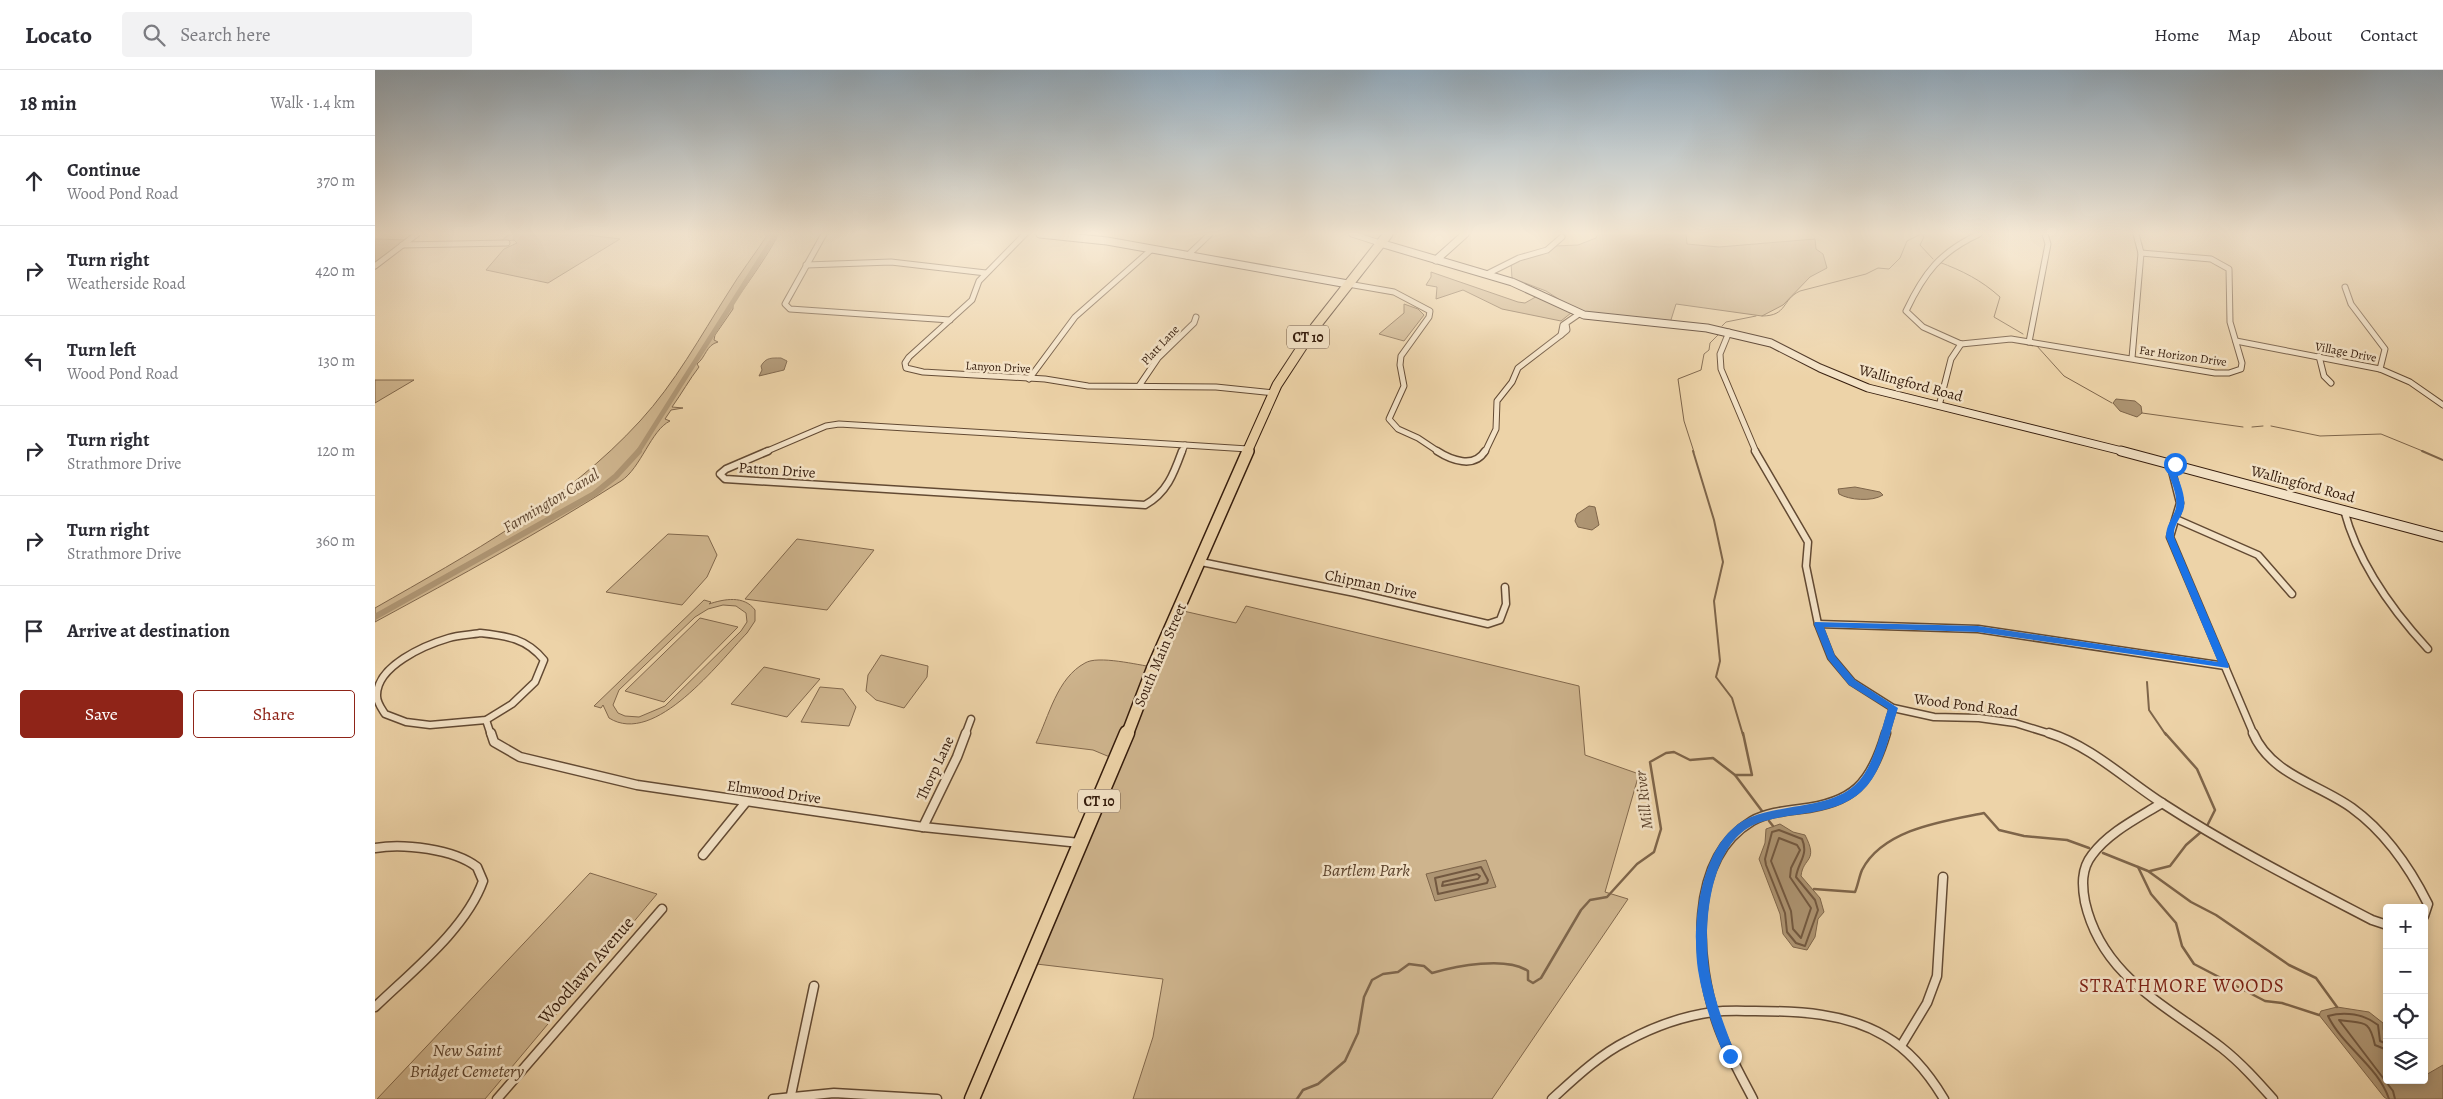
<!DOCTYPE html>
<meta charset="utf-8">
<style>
body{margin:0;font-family:Alegreya,serif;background:#f2f2f3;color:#2b2b33}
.controls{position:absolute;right:15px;bottom:15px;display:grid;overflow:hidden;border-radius:5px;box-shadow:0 2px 12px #0003}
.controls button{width:45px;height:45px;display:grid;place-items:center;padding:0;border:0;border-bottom:1px solid #e1e1e2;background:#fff;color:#2b2b33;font:25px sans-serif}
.stop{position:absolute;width:15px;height:15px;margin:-11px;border:4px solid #1a73e8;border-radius:50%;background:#fff}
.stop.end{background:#1a73e8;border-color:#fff;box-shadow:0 1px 5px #0008}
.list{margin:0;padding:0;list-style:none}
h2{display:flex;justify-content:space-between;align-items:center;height:65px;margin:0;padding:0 20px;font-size:21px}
h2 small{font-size:16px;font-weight:400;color:#7c7c81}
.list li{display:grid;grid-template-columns:32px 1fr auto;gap:15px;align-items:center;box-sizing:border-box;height:90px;padding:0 20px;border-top:1px solid #e1e1e2}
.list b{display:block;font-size:19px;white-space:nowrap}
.list p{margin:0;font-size:16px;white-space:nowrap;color:#7c7c81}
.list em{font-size:16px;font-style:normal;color:#7c7c81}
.actions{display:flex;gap:10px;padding:15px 20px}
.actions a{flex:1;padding:11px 0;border:1px solid #8f2418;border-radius:5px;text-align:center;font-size:18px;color:#8f2418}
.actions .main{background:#8f2418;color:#fff}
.icon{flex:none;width:28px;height:28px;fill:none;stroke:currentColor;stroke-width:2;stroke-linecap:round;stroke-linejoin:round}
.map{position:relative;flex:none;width:2068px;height:1029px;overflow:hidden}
header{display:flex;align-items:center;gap:30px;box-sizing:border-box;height:70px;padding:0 25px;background:#fff;border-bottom:1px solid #e1e1e2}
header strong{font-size:24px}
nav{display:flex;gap:28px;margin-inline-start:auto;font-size:18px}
.search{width:350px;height:45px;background:#f2f2f3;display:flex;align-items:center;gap:12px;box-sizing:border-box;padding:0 18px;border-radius:5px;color:#7c7c81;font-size:19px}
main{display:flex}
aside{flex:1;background:#fff}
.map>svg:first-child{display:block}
.green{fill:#ceb48d;stroke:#82684c;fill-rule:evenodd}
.water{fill:#ae9573;stroke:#7e654a}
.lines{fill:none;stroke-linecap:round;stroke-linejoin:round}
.shore{stroke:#725840;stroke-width:2}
.stream-far2{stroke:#7e654a;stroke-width:1}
.stream-far1{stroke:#7e654a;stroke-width:2}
.stream{stroke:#7e654a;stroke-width:2.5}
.canal-far1{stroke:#ae9573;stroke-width:5}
.canal{stroke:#ae9573;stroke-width:6}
.street-far2-casing{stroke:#634a33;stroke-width:7}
.street-far1-casing{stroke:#634a33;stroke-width:9}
.street-casing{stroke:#634a33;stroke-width:11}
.secondary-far1-casing{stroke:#351c0c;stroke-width:9}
.secondary-casing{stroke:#351c0c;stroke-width:11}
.highway-far2-casing{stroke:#351c0c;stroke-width:11}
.highway-far1-casing{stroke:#351c0c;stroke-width:14}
.highway-casing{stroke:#351c0c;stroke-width:17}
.street-far2{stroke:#f3e2c6;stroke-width:5}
.street-far1{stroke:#f3e2c6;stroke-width:6}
.street{stroke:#f3e2c6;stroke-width:8}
.secondary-far1{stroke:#f3e2c6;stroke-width:7}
.secondary{stroke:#f3e2c6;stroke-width:9}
.highway-far2{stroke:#edd3a8;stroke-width:9}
.highway-far1{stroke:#edd3a8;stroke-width:11}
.highway{stroke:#edd3a8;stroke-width:14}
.route{fill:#1a73e8}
.labels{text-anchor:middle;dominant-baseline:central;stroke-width:5;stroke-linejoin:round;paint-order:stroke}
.far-street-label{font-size:12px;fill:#351c0c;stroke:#f3e2c6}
.shield{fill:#f3e2c6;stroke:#6e5744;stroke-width:1}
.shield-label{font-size:14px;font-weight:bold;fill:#351c0c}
.street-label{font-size:15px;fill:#351c0c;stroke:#f3e2c6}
.water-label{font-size:16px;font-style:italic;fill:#5f4630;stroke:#f3e2c6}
.near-park-label{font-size:18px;font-style:italic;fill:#5b422c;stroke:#f3e2c6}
.near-street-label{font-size:18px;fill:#351c0c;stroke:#f3e2c6}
.near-neighbourhood-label{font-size:19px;letter-spacing:1px;fill:#7a1f14;stroke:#f3e2c6}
</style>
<header>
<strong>Locato</strong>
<div class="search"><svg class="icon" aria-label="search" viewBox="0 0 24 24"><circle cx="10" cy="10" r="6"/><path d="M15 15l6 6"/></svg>Search here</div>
<nav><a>Home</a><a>Map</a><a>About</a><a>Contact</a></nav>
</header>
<main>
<aside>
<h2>18 min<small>Walk · 1.4 km</small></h2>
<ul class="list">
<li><svg class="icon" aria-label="ahead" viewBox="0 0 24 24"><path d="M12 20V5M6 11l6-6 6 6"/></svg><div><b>Continue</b><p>Wood Pond Road</p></div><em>370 m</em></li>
<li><svg class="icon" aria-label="right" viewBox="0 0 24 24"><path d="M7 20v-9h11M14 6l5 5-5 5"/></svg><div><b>Turn right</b><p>Weatherside Road</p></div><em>420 m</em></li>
<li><svg class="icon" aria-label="left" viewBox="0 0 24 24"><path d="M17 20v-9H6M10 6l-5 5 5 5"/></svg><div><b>Turn left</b><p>Wood Pond Road</p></div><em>130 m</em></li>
<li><svg class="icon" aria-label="right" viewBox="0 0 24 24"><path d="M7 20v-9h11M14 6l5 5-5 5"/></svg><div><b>Turn right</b><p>Strathmore Drive</p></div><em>120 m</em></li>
<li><svg class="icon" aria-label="right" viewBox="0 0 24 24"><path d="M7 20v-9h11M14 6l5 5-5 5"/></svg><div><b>Turn right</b><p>Strathmore Drive</p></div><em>360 m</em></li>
<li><svg class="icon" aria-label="arrive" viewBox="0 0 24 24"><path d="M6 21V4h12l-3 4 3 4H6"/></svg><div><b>Arrive at destination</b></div></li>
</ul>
<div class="actions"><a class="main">Save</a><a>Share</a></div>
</aside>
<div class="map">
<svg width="2068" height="1029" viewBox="0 0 2068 1029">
<rect width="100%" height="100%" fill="#edd3a8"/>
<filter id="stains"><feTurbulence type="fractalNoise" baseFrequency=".004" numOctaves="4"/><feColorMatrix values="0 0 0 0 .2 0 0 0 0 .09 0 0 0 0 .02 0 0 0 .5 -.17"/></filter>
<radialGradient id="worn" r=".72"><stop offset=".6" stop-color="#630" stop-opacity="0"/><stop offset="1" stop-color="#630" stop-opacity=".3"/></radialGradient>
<g class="green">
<polygon points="134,164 205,164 245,169 173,213 111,200 129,179 142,173 139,170 125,172"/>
<path d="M 393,164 L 403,164 C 401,173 368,221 358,233 L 358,239 L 340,265 L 339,270 L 343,272 C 331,275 331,287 322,294 L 324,297 C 314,310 307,323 297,337 L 308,338 L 296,340 L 290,349 L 295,351 C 276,360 266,398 246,411 C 166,462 83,507 0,552 L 0,538 C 94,484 191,432 265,351 C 300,313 325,267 353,223 C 365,203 380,184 393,164 Z"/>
<polygon points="1223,164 1311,164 1312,174 1344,177 1440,169 1441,179 1448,184 1452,198 1435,207 1408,235 1387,246 1301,234 1295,253 1225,245 1201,240 1171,221 1137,208 1136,193 1175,181 1180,176 1203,175 1221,168"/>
<polygon points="0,169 34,170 0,196"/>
<polygon points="1056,202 1143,232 1150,233 1164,225 1196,243 1186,251 1127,239 1088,220 1061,229 1062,217 1051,215 1056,207"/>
<polygon points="1029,234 1043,239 1049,245 1029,271 1004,264 1029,243"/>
<polygon points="0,310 39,310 0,333"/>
<polygon points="293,464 333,466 342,485 332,507 307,535 231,522"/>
<polygon points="422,469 499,480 452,540 370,529"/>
<path d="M 329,530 L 336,532 L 334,534 C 349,529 369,525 380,540 L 380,551 L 372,563 C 344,592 280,677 234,648 L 228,635 L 226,638 L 219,636 ZM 348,535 L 361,536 L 371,543 L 372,552 L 366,561 L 290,636 L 264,647 L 250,646 L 243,643 L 238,635 L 244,620 L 320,547 L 333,539 Z"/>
<path d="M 871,536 L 1204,616 L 1210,685 L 1264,704 L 1230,822 L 1253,829 L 1117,1029 L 758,1029 L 778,967 L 788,909 L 653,893 L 742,690 L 718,680 L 661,673 C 674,646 682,608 710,593 C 723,585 763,595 778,597 L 804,540 L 861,553 Z"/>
<polygon points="325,548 363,557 289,632 250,621"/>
<polygon points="506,585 553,596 552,607 529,638 501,630 491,621 493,605"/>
<polygon points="389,597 445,609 412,647 356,634"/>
<polygon points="445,617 468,619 481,637 474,656 426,652"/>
<polygon points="215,803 282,824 110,1029 2,1029"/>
</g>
<g class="water">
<path d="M 406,288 L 412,291 L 409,300 L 384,306 L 387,300 L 386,296 C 391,287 397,288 406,288 Z"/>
<polygon points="1741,329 1760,331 1766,336 1767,343 1762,347 1745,341 1738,333"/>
<path d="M 1480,417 L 1505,422 L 1508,425 C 1497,432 1474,430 1464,424 L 1463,419 Z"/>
<polygon points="1214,436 1220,437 1224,455 1217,460 1203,457 1200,451 1202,444"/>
<path d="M 1405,754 L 1418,762 L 1430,765 C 1444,792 1428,787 1426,806 L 1445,828 L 1449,842 L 1443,849 L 1440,867 L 1432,880 L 1418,877 L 1408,864 L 1405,844 L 1384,789 L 1390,773 L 1391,759 Z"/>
<polygon points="1111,790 1121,817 1060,831 1051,804"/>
<polygon points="1962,937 1994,942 2008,953 2008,959 2012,973 2012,1010 2049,1010 2049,1006 2068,995 2068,1029 2012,1029 2009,1027 1944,945 1946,941"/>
</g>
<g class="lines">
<g class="shore">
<path d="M 1404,760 L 1427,769 C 1434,785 1423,792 1421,807 L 1440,830 L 1443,840 L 1430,876 L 1421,873 L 1412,862 L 1410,843 L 1391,795 L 1390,789 L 1397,762 Z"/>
<polygon points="1404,768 1422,775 1425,780 1416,798 1415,807 1436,838 1426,868 1418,859 1416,841 1396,791"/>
<polygon points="1106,797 1113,810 1112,813 1063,824 1060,808"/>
<polygon points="1102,804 1105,806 1103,809 1067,816 1068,812"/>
<path d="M 2012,974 L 2005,971 L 2003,955 C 1989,944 1970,941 1953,946 C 1968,977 2003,996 2014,1029"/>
<path d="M 2012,980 L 2000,975 C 1994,948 1989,954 1964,950 L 2018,1021 L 2020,1029"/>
</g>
<g class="stream-far2">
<polyline points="1547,164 1549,167 1545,175 1558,189"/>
<path d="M 1564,192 C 1588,201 1606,210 1625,227 L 1619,247 L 1648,264"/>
<path d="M 1387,246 C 1413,246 1406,230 1425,221 L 1491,204 L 1503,198 L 1514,199 L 1525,188 L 1532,171 L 1546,164"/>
<polyline points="1347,256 1351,252 1381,246"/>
<polyline points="1661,275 1689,306 1737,333"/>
<polyline points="1767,343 1868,357"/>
<polyline points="1896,356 1945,366 2006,364 2050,382"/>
<polyline points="1877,357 1888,356"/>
<polyline points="1319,382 1309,351 1303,309 1326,300 1329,284 1334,280 1335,273 1344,264"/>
</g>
<g class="stream-far1">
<polyline points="1318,381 1339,450 1348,492 1339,531 1345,591 1341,607 1357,628 1368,665"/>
<polyline points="2047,381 2068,390"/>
<polyline points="1772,612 1774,640 1791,665"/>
</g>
<g class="stream">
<polyline points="1790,663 1822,699 1840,740 1832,756"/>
<polyline points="1360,705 1387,741"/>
<polyline points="1394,751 1398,756"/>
<polyline points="1728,783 1773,801 1816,832 1841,845 1914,895 1941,908 1962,937"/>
<polyline points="1763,797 1776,824 1801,853 1807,876 1819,894 1890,931 1907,933 1944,945"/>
<polyline points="1775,801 1795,796 1811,775 1826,762"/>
<path d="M 1439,819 L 1480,822 C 1483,815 1484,807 1487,800 C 1508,759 1569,751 1609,743 L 1624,760 L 1649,766 L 1692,770 L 1714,778"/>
<path d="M 922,1029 L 928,1020 L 943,1014 L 970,991 L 983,963 L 989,927 L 997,910 L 1008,904 L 1023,902 L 1034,894 L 1049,896 L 1057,903 C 1081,896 1131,886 1153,901 L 1153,910 L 1158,913 L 1166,908 L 1206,840 L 1215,830 L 1232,827 L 1262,794 L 1279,782 L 1286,759 L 1275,692 L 1291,683 L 1299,682 L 1315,690 L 1338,688 L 1360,705 L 1377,705 L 1368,663"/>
</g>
<polyline class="canal-far1" points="263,382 401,164"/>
<polyline class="canal" points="0,547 219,424 241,406 264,381"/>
<g class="street-far2-casing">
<g id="street-far2">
<polyline points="449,164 410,234 415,239 575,250"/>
<polyline points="650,164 604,211 597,230 534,287 530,293 531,298 548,302 670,309 713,316 841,317 899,323"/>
<polyline points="977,164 1005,173"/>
<polyline points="27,175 132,173"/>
<polyline points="812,186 835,164"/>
<polyline points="431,195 516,192 611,203"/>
<polyline points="0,196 42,164"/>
<polyline points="1112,204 1144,188 1172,180 1187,167"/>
<polyline points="973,214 1019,222 1055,241 1054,247 1026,286 1025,295 1029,316 1014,349 1023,359 1043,368 1064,382"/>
<polyline points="1970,217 1976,234 2010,279 2005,299"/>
<polyline points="1191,254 1192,260 1186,265 1188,255 1204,244"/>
<polyline points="1354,262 1345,284 1346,299 1381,382"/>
<polyline points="1861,271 2005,299 2035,312 2068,335"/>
<polyline points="1654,272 1673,174 1670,164"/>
<polyline points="1586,274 1636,269 1840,303 1854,303 1866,299 1867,293 1855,252 1854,199 1836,189 1766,183"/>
<path d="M 1586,274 L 1548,257 L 1531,241 C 1549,203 1565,182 1604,164"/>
<polyline points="1944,286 1949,306 1956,313"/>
<polyline points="1757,288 1766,183 1761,164"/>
<polyline points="654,309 700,247 777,179"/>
<polyline points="764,316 783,288 819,253 821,247"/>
<polyline points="1564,336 1576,289 1586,274"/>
<polyline points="810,375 873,379"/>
<polyline points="390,382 451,356 464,354 810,375 807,382"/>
<polyline points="1110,382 1121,359 1122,331 1137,312 1143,298 1186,265"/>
</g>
</g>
<g class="street-far1-casing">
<g id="street-far1">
<path d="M 393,381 L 351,399 L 345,404 L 350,409 L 770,435 C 792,423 799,403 807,381"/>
<path d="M 1062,381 C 1076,390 1099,399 1110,381"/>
<polyline points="1380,381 1433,472 1431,496 1443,554 1456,587 1477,612 1518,638 1559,647 1604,648 1640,653 1679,665"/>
<polyline points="1795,393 1805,433 1795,467 1879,665"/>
<path d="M 1969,440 C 1983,493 2016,539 2053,579"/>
<polyline points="1801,449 1883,485 1917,524"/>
<polyline points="826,492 980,523 1113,554 1125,550 1131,534 1130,517"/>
<polyline points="1443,554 1603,559 1850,596"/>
<path d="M 105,563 C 132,566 151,568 169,590 L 160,612 L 137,634 L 111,650 L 55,655 L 31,652 L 10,644 C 7,639 2,633 2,626 C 1,596 50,575 74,568 C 84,565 95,565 105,563 Z"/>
<polyline points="111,650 116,665"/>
<polyline points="590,665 596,649"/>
<polyline points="1510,665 1518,638"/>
</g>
</g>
<g class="street-casing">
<g id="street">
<polyline points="116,663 119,672 145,687 262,715 548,757 705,773"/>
<path d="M 1674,663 C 1716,676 1751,710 1787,733 C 1855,777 1926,813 1997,850 L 2012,855"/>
<path d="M 1878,663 C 1896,705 1944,714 1977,738 C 2010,762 2035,798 2053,834 L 2049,846"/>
<path d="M 1787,733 C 1763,748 1734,762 1717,785 C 1706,799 1707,816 1710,832 C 1727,907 1791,935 1847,978 C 1866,993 1882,1011 1898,1029"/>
<polyline points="548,757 582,687 591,663"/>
<path d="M 0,778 C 28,773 79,779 102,797 L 108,811 C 91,859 36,902 0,937"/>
<polyline points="328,785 371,732"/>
<polyline points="1526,976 1552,933 1562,906 1568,807"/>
<polyline points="416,1025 439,916"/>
<polyline points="122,1029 287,839"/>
<polyline points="398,1029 459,1023 562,1029"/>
<path d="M 1177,1029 C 1200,1008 1224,985 1252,971 C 1278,957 1309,946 1338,942 C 1352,940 1367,941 1380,941 C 1424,941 1471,943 1510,966 C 1536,981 1554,1004 1569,1029"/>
<path d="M 1378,1029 C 1365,1004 1351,980 1342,953 C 1321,892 1312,790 1377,751 C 1391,743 1409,741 1425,739 C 1478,733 1496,714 1511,663"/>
</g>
</g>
<g class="secondary-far1-casing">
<g id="secondary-far1">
<polyline points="665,164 732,171 973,214"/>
<polyline points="1005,173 1137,212 1209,245 1332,258 1396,273 1445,298 1493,318 1751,382"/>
<polyline points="1061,190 1090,164"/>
</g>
</g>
<g class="secondary-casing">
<polyline id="secondary" points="1746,381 2068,467"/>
</g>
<g class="highway-far2-casing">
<polyline id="highway-far2" points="872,382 902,315 940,257 1013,164"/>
</g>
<g class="highway-far1-casing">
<polyline id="highway-far1" points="752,665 778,597 873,381"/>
</g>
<g class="highway-casing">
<polyline id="highway" points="597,1029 752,663"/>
</g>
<use href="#street-far2" class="street-far2"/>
<use href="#street-far1" class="street-far1"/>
<use href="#street" class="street"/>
<use href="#secondary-far1" class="secondary-far1"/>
<use href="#secondary" class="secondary"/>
<use href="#highway-far2" class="highway-far2"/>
<use href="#highway-far1" class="highway-far1"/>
<use href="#highway" class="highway"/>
</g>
<linearGradient id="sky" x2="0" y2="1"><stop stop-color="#91a8b9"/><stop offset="0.53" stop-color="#f7ebd8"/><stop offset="1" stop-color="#f7ebd8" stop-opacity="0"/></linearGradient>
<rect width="2068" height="308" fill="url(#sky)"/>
<path class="route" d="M 1795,391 L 1804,394 L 1799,397 C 1803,409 1813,428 1808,441 C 1804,451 1798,456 1799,467 L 1854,596 L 1853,598 L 1603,562 L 1449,557 L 1460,586 L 1480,610 L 1523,638 C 1514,664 1508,702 1487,721 C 1459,747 1417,741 1383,753 C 1334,771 1328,856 1334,899 C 1339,930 1350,958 1361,986 L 1355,992 L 1351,990 C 1339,961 1328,931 1323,900 C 1316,853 1326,767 1376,747 C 1409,734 1455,738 1480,715 C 1499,698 1505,663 1513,639 L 1474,615 L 1453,589 L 1439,554 L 1440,552 L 1603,556 L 1843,592 L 1791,467 C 1791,456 1796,451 1800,441 C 1805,428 1795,409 1791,397 L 1792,393 Z"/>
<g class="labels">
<g class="far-street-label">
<text transform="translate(785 275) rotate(-47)">Platt Lane</text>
<text transform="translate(1971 282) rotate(11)">Village Drive</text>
<text transform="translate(1808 286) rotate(8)">Far Horizon Drive</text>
<text transform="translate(623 297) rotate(3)">Lanyon Drive</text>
</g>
<g class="shield">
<rect x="912" y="255.5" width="42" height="23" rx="4"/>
<rect x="703" y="719.5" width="42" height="23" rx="4"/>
</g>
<g class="shield-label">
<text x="933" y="267">CT 10</text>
<text x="724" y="731">CT 10</text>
</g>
<g class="street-label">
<text transform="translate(1536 313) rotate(15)">Wallingford Road</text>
<text transform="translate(402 400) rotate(4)">Patton Drive</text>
<text transform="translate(1928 414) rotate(15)">Wallingford Road</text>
<text transform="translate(996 514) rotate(12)">Chipman Drive</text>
<text transform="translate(785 585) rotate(-67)">South Main Street</text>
<text transform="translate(1591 635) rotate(7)">Wood Pond Road</text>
<text transform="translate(560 698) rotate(-65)">Thorp Lane</text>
<text transform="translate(399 722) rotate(8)">Elmwood Drive</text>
</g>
<g class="water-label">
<text transform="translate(176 431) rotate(-31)">Farmington Canal</text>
<text transform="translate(1269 730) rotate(-97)">Mill River</text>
</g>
<g class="near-park-label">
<text x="991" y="800">Bartlem Park</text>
<text x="92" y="980">New Saint<tspan x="92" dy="21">Bridget Cemetery</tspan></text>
</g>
<g class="near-street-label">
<text transform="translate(211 900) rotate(-49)">Woodlawn Avenue</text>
</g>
<g class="near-neighbourhood-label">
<text x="1807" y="916">STRATHMORE WOODS</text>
</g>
</g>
<rect width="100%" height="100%" filter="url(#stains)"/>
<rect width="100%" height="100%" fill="url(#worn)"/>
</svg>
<div class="controls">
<button>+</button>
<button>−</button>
<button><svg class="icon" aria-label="locate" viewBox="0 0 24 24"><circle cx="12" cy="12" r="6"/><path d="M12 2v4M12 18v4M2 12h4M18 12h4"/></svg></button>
<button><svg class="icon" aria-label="layers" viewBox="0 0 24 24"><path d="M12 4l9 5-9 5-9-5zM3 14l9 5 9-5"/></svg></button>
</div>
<div class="stop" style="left:1800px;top:394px"></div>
<div class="stop end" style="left:1355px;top:986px"></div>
</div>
</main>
